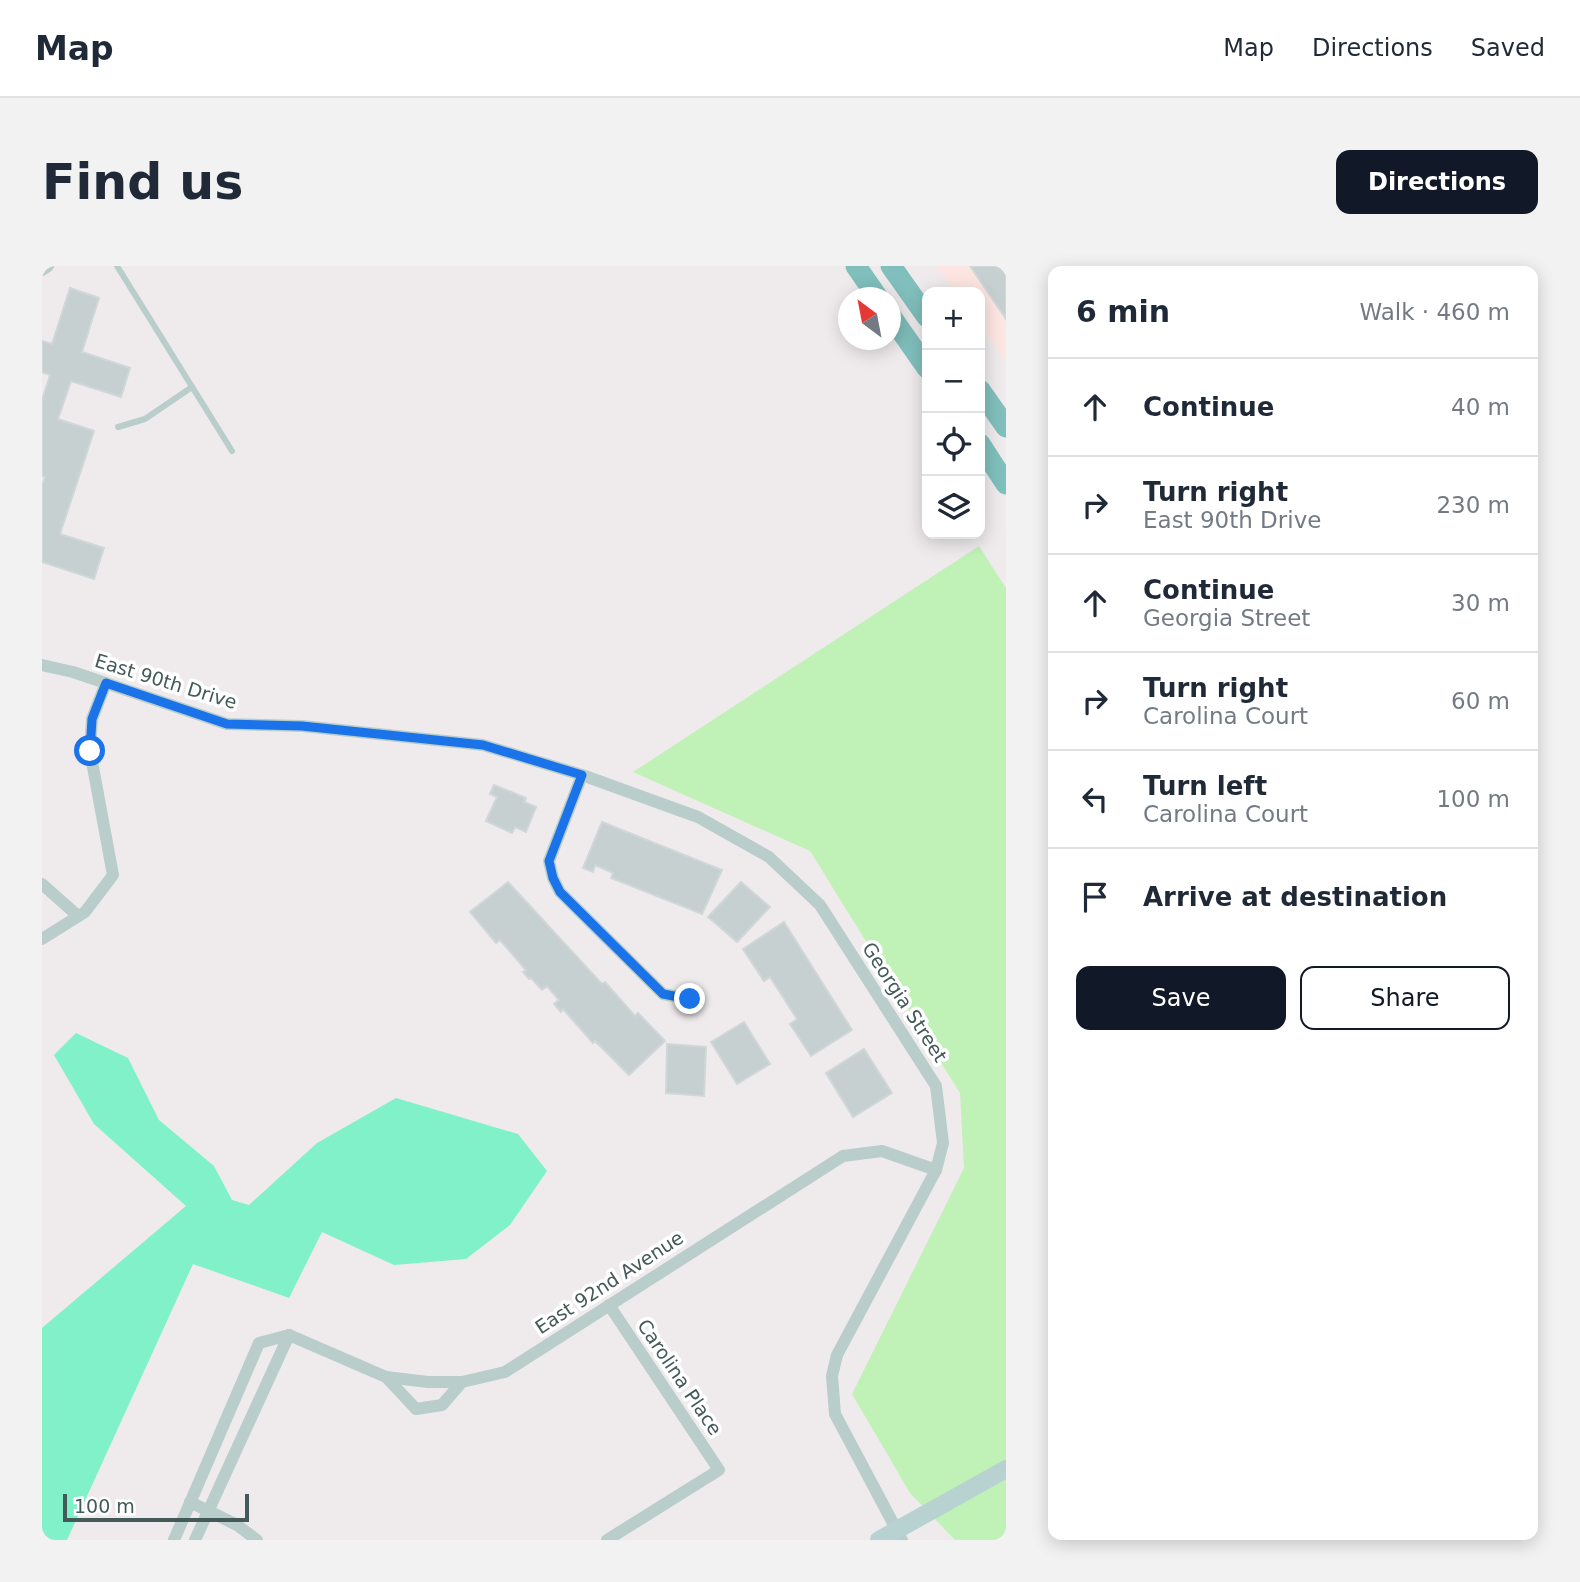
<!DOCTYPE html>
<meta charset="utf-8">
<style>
body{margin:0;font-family:"DejaVu Sans",sans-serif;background:#f2f2f3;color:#1f2937}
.controls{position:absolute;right:21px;top:21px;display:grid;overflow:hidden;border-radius:14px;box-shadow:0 4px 18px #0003}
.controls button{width:63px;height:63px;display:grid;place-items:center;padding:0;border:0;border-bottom:2px solid #e0e1e3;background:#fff;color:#1f2937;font:35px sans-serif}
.compass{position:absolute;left:796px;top:21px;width:63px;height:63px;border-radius:50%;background:#fff;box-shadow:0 4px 18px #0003;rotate:328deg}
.scale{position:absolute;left:21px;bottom:18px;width:186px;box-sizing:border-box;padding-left:7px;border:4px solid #435a58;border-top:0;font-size:19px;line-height:24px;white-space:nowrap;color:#435a58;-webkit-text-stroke:5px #fff;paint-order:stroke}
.stop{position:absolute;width:21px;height:21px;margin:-16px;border:5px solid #1a73e8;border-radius:50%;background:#fff}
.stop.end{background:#1a73e8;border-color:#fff;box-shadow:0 2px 7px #0008}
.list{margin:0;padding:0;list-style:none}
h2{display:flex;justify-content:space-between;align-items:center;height:91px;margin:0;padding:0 28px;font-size:30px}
h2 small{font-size:23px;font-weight:400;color:#747a83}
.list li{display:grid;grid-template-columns:46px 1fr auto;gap:21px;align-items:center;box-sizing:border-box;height:98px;padding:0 28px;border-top:2px solid #e0e1e3}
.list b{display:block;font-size:26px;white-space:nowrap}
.list p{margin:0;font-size:23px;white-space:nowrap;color:#747a83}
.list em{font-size:23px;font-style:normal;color:#747a83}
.actions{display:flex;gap:14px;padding:21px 28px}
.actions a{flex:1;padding:16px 0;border:2px solid #111827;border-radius:14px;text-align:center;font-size:24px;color:#111827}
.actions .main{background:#111827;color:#fff}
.icon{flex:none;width:38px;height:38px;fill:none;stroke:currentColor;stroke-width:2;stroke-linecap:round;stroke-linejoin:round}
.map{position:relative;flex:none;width:964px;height:1274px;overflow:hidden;border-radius:14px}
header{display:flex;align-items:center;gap:42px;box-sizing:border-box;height:98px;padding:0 35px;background:#fff;border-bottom:2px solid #e0e1e3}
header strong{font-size:33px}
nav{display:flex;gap:38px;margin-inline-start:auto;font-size:24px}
.intro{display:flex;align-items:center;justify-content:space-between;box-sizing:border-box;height:168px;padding:0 42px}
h1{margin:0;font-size:49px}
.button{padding:18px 32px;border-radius:14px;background:#111827;color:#fff;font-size:24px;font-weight:700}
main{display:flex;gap:42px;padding:0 42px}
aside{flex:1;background:#fff;border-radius:14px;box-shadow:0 4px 18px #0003}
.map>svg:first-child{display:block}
.commercial{fill:#fde6e2}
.green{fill:#c0f1b6}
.water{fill:#80f1c9}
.building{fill:#c7d0d1;stroke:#cfd7d8;stroke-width:2}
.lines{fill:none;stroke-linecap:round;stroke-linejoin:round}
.lane{stroke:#b9cdcb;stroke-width:6}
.street{stroke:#b9cdcb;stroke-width:12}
.secondary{stroke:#b8d2d1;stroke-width:18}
.highway{stroke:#80bfbc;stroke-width:21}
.route{stroke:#1a73e8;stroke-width:9}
.labels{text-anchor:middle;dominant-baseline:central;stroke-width:7;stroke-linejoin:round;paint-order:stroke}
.street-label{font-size:19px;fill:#435a58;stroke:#fff}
</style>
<header>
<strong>Map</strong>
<nav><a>Map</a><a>Directions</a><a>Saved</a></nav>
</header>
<div class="intro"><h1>Find us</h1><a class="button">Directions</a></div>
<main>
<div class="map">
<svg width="964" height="1274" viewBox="0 0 964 1274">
<rect width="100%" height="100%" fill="#efebed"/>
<polygon class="commercial" points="894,0 964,0 964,95 938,60 938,26 913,26"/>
<polygon class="green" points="937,280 964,322 964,1274 913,1274 868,1227 810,1128 922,902 918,827 768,585 591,506"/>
<polygon class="water" points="34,767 86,792 117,854 172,900 190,934 207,939 275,877 354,832 476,868 505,905 468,959 424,993 352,999 280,966 247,1032 151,998 25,1274 0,1274 0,1062 144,940 52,858 12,789"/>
<g class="building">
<polygon points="928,0 960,0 964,7 964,53"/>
<polygon points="28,22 57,32 40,86 88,102 79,131 29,115 16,153 52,165 18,268 62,282 52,313 0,296 0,220 3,211 0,210 0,134 8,109 0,106 0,75 10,78"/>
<polygon points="452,519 484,532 482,536 494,541 484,566 473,561 470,567 444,555 455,531 448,528"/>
<polygon points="560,556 680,604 660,648 569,612 571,607 553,599 551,606 541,602"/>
<polygon points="466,616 560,718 563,716 593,750 596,747 623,775 587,809 553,775 551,777 521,743 519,746 512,738 517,734 505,720 500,724 489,712 487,713 481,706 484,704 458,674 454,677 428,646"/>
<polygon points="699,616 728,641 695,676 666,651"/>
<polygon points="742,656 810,764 769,790 748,758 755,753 728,711 722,715 701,683"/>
<polygon points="702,756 728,798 695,818 669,776"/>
<polygon points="625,778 664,781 662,830 624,827"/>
<polygon points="822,783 850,827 811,851 784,807"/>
</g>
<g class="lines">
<g class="lane">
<polyline points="75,0 190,185"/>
<polyline points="76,161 103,153 150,121"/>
</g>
<g class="street">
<polyline points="0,4 6,0"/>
<polyline points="0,399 31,406 185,458 260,460 441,479 540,509 656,551 727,591 778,639 894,820 901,877 894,904 795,1089 790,1110 793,1148 860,1274"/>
<polyline points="540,509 507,595 511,612 518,626 621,728 648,733"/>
<polyline points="0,618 36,650"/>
<polyline points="0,673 43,646 71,609 48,485 50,453 64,417"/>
<polyline points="247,1069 344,1111 386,1116 420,1116 463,1106 801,890 840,885 894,904"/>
<polyline points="344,1111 374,1143 400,1139 420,1116"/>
<polyline points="148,1236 195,1259 215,1274"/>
<polyline points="132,1274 217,1077 247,1069"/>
<polyline points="153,1274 247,1069"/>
<polyline points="565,1274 677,1204 567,1039"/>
</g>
<polyline class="secondary" points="837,1274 964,1203"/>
<g class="highway">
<polyline points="814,0 836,32"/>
<polyline points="849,0 885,51"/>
<polyline points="848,49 885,102"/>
<polyline points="938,124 964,161"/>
<polyline points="938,178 964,218"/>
</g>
</g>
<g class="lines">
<polyline class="route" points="48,485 50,453 64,417 185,458 260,460 441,479 540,509 507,595 511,612 518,626 621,728 648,733"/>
</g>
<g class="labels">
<g class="street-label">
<text transform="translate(124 415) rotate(17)">East 90th Drive</text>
<text transform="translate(863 736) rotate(57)">Georgia Street</text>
<text transform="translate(567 1016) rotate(-33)">East 92nd Avenue</text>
<text transform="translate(638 1111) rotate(56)">Carolina Place</text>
</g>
</g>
</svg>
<div class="controls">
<button>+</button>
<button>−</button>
<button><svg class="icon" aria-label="locate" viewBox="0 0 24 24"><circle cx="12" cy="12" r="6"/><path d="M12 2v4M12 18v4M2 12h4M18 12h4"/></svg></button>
<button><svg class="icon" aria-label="layers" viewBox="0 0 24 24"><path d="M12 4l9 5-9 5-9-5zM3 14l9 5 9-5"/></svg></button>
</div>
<svg class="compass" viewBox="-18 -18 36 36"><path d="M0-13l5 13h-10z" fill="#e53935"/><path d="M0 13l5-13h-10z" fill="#747a83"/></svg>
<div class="scale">100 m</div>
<div class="stop" style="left:48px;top:485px"></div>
<div class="stop end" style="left:648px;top:733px"></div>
</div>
<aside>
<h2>6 min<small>Walk · 460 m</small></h2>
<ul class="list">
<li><svg class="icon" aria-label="ahead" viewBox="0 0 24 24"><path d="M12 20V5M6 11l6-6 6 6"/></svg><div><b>Continue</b></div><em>40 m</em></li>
<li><svg class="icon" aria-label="right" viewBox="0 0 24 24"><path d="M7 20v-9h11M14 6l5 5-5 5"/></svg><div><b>Turn right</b><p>East 90th Drive</p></div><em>230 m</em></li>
<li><svg class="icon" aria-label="ahead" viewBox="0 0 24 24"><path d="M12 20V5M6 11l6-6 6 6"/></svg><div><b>Continue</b><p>Georgia Street</p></div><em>30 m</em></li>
<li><svg class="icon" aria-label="right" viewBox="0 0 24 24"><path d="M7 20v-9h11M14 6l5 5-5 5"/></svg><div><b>Turn right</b><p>Carolina Court</p></div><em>60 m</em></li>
<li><svg class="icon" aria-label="left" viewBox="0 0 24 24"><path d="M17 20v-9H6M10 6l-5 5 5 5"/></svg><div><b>Turn left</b><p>Carolina Court</p></div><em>100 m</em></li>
<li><svg class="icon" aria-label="arrive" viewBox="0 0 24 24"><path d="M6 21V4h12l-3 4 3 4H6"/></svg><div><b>Arrive at destination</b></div></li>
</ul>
<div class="actions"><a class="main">Save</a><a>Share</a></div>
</aside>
</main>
